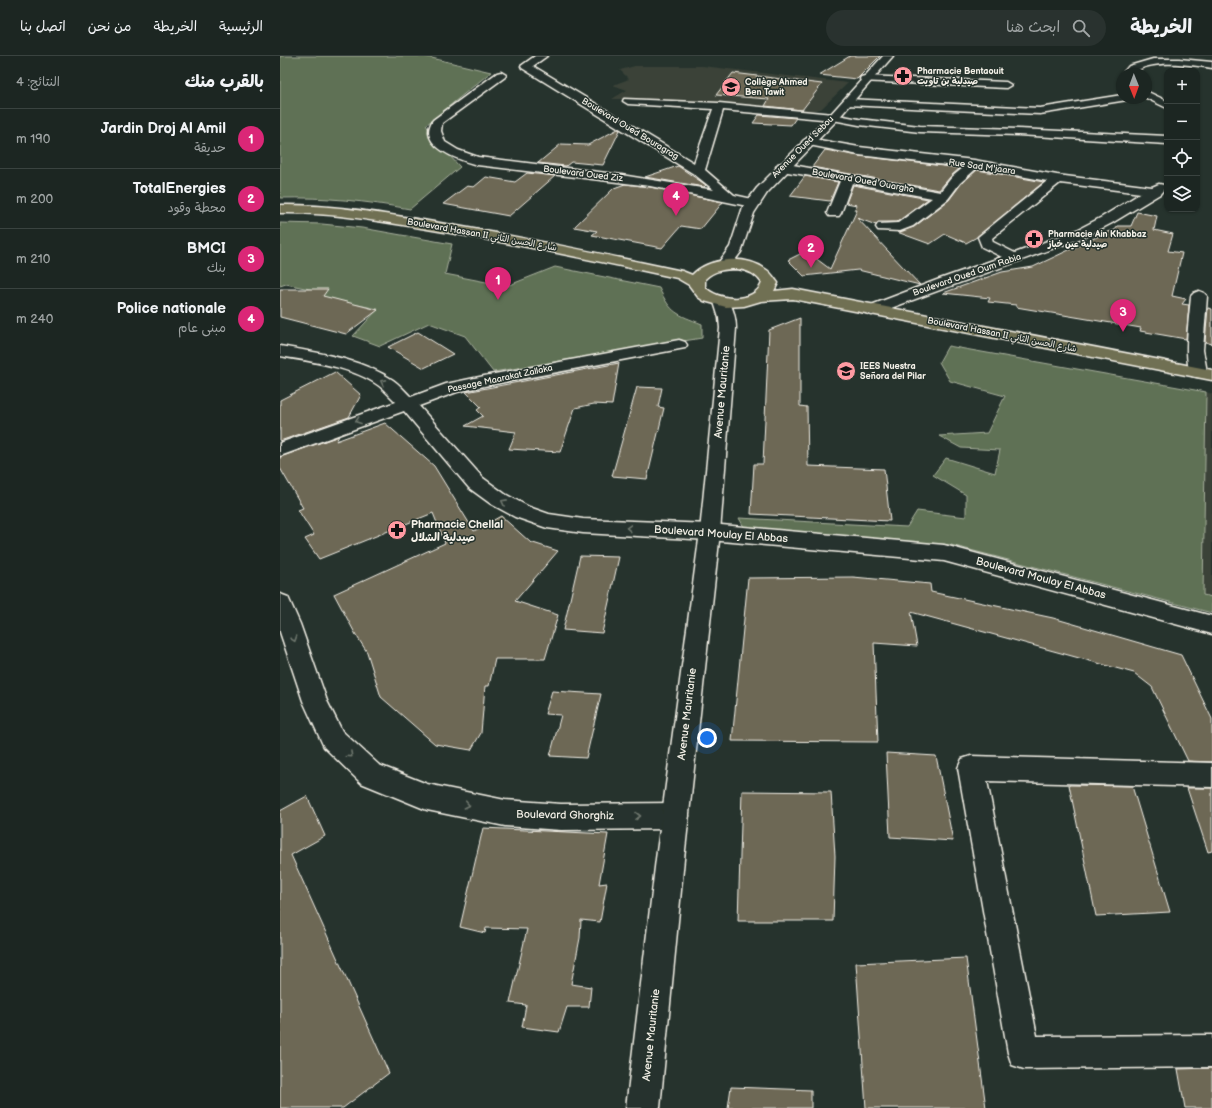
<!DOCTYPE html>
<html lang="ar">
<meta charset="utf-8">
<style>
body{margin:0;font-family:"Balsamiq Sans","Playpen Sans Arabic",sans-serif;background:#29322f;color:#f1f3f6;direction:rtl}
.controls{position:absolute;right:12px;top:12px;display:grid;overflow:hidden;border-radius:8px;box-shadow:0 1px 3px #0004}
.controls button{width:36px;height:36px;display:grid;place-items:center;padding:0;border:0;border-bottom:1px solid #3a4340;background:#1c2622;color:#f1f3f6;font:20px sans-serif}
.compass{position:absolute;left:836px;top:12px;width:36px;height:36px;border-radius:50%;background:#1c2622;box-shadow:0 1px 3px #0004;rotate:179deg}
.you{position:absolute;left:427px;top:682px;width:14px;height:14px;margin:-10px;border:3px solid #fff;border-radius:50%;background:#1a73e8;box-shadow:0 0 0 6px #1a73e833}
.badge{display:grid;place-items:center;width:26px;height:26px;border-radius:50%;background:#db2777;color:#fff;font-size:13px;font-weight:700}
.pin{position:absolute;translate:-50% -33px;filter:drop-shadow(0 1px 2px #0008)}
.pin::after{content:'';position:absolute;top:21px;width:14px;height:12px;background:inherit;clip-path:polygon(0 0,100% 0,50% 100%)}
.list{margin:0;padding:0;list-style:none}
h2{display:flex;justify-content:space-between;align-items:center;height:52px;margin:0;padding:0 16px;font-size:17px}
h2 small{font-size:13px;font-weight:400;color:#a0a5a5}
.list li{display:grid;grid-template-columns:26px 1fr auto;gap:12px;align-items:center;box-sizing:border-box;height:60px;padding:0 16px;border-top:1px solid #3a4340}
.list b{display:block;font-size:15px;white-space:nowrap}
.list p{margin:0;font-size:13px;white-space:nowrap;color:#a0a5a5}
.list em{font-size:13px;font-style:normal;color:#a0a5a5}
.icon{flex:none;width:22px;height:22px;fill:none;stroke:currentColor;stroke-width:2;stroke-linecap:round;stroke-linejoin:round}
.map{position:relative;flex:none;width:932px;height:1052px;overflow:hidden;direction:ltr}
header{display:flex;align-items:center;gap:24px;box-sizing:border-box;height:56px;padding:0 20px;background:#1c2622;border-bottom:1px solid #3a4340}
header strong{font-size:19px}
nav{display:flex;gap:22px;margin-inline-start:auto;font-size:14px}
.search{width:280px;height:36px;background:#29322f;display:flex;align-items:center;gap:10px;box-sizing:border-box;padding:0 14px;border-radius:22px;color:#a0a5a5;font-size:15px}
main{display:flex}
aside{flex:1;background:#1c2622}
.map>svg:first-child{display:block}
.built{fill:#3b4339}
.green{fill:#5e7154;stroke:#a9b19e}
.building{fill:#6d6755;stroke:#f4f1e8}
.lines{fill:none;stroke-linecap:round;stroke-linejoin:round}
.street-casing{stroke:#f4f1e8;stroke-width:3}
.secondary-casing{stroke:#f4f1e8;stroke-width:3}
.primary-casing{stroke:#f4f1e8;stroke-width:3}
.street{fill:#26332d;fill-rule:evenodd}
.secondary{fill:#26332d;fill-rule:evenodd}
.primary{fill:#706f52;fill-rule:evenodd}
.oneway{stroke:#6e766e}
.labels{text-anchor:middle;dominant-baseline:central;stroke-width:3;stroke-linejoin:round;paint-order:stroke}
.far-poi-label{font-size:9px;font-weight:bold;fill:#f4f1e8;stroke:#26332d;text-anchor:start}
.far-street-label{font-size:9px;fill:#f4f1e8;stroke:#26332d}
.street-label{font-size:11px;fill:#f4f1e8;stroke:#26332d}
.poi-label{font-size:11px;font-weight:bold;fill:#f4f1e8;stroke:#26332d;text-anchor:start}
</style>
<header>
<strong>الخريطة</strong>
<div class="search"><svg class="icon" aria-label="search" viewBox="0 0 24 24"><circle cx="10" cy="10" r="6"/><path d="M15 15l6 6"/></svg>ابحث هنا</div>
<nav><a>الرئيسية</a><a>الخريطة</a><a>من نحن</a><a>اتصل بنا</a></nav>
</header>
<main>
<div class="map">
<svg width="932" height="1052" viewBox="0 0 932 1052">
<rect width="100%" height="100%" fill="#26332d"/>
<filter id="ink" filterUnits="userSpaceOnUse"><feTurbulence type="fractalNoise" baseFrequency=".025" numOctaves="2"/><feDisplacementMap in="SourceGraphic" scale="8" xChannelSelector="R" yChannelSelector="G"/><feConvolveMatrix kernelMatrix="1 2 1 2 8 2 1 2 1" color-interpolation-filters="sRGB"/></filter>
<g filter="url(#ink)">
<g class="built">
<polygon points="355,10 422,10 568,27 541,53 521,57 404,48 374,43 332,43 347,34 333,29 349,23 340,14"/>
<polygon points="926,336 932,338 932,541 923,539"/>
</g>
<g class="green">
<path d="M 0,0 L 143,0 L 211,16 L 146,69 L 156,85 L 180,111 L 130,153 C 86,145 45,141 0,142 Z"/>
<path d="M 0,167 L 42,168 L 82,172 L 172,188 L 165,218 L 227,230 L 275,211 L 379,232 C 391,258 397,258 422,268 L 422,282 L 213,316 L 185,280 L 149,267 L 100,290 L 73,280 L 98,253 L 38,241 L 44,236 L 6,228 L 0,230 Z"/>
<polygon points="668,290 926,336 923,539 932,541 932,557 671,489 464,471 459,462 627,471 637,455 686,461 686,439 653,419 666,402 715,417 720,394 681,392 659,380 707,377 725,340 670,325 659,306"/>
</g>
<g class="building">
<polygon points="570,0 600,0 577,23 539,19"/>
<polygon points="453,17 542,28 522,54 485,50 489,43 436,39"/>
<polygon points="479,59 516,62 511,69 473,67"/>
<polygon points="338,73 340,74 323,109 291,106 286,110 258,107 281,88 308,89"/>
<polygon points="545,94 579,100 680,112 671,120 659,134 532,111"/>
<polygon points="398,110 426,129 424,131 365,121"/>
<polygon points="697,114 764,126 697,181 686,187 665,178 650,188 617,176 634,171 669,144 681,128"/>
<polygon points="247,117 275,120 229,160 163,148 187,130 194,131 206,121 235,126"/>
<polygon points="525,120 558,126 550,145 510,140"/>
<polygon points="345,128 370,131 443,146 421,173 401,170 382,192 312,179 317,175 294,171 334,132"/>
<polygon points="573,129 648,143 617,166 598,166 596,169 577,162 640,229 578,214 524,220 508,204 526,195 550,213 577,154 574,154 577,149 566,147"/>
<polygon points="857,156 877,160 874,174 893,178 888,195 902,197 892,240 906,243 902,248 909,249 906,283 860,275 861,272 736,251 736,249 708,246 710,242 663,237 722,216 753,211 825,177 835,174 838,170 851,170"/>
<polygon points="0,233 48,233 43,240 98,254 66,278 0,261"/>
<polygon points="928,252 932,253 932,288 925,286"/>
<polygon points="520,262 520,350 527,351 528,410 604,413 610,465 471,458 474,408 483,408 489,274"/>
<polygon points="138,276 173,298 144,312 108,291"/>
<polygon points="339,307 332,349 314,348 295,352 280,396 229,393 236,376 185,370 203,360 197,354 201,351 186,336"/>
<polygon points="55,316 81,339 69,361 0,385 0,344"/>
<polygon points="357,331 382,332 378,351 384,352 367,423 332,420"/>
<polygon points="105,367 154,410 194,475 221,460 250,486 278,495 235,545 278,559 265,603 215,603 209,630 205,630 201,677 191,694 155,688 101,641 87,596 76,579 54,538 165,487 153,457 39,503 25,483 34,479 18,454 23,452 0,412 0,401 59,380 56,385"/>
<polygon points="300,500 339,501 322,577 283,574"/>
<polygon points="573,521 650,528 651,536 773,562 901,599 932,663 932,706 908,705 872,631 854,617 631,556 637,590 594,587 598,686 452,685 468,522"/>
<polygon points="272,635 321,638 306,702 270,700 281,659 265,658"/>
<polygon points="606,697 656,700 673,785 610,781"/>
<polygon points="789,729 852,730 890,856 816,860"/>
<polygon points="907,732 932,732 932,795 928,796"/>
<polygon points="462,735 551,736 555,800 553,865 458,865"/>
<polygon points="27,740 45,780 11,799 109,1017 63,1052 0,1052 0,755"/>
<polygon points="203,772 328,778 319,828 327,827 320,866 301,864 300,882 291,928 311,931 309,951 287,951 279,976 242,971 246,949 230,947 247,873 206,872 205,877 180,871"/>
<polygon points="686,902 706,1052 586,1052 576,907"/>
<polygon points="932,1012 932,1052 905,1052 898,1013"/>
<polygon points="451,1031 531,1034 531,1052 448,1052"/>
</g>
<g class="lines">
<g class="street-casing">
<g id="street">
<path d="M 255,0 L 267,0 L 253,10 L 414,107 L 433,53 L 348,48 L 343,45 L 344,43 L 439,47 L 553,58 L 579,63 L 640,70 L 738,73 L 887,80 L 887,88 L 738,79 L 640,76 L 579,69 L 553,64 L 443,54 L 425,114 L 454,139 L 477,144 L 479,147 L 477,150 L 472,151 L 370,130 L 197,109 C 179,104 136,90 153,64 L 217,17 L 221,16 L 226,19 L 225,21 L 162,67 L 161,75 L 165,86 L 178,94 L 198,101 L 335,118 L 434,134 L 414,118 L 242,12 L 241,10 Z"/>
<path d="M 873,3 L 899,3 L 932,6 L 932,12 C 911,9 869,2 853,18 L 842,18 L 849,10 Z"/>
<polygon points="585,20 726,26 731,29 726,32 581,25 580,23 581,21"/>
<polygon points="866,35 887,45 887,52 866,42"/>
<polygon points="842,39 842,42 848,42 847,44 760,58 567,49 562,46 567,43 760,52"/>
<path d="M 528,82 L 579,91 L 694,104 L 777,119 L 872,131 L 879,128 L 884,129 L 885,132 L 880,138 L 832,167 L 807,180 L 592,259 L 586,257 L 584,254 L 586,251 L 657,224 L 722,201 L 702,191 L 698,181 L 767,125 L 697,112 L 680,127 L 668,143 L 633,170 L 620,175 L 598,174 L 596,171 L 598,168 L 618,167 L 652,142 L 572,127 L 561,157 L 559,160 L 549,160 L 547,157 L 560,125 L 502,115 L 498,114 L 496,111 L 498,108 L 502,107 L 660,136 L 672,121 L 684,111 L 579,99 L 524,88 L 522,86 L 524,84 ZM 780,127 L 861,137 L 822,161 L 797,174 L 735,197 L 713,186 L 712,182 Z"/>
<path d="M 919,235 L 924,237 L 927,240 L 923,294 L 927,316 L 924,320 L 918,321 L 912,320 C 902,305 910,258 911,240 L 914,237 Z"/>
<path d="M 399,284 L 405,286 L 407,289 L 405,292 L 209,329 L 177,336 L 139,350 L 203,422 L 225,438 L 249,451 L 269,458 L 303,463 L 430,468 L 664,489 L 932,560 L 932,578 L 664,505 L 430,484 L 303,477 L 267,472 L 235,461 L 211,448 L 189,432 L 124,355 L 0,400 L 0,387 L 116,346 C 112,342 107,337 103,333 C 79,312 30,305 0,300 L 0,290 C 38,297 79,302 113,324 C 119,328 125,335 131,341 L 166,328 L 209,319 Z"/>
<polygon points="0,538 8,541 20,568 47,645 62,675 99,709 147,728 225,744 281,748 395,747 405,751 409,760 405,769 395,773 281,774 225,770 147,754 81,727 44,691 23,645 0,576"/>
<polygon points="691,700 932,707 932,731 707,725 757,980 932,979 932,1011 744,1013 732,1009 728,997 678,712 682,703"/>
</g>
</g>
<g class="secondary-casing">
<g id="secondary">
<polygon points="603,0 613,0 557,64 487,137 474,157 461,196 449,212 444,213 439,212 437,209 450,191 463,151 477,132 549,60"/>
<path d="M 442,241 L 447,243 C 453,250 456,263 456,272 L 440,476 L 404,803 L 380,1052 L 346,1052 L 376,803 L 420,476 L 440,272 L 439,262 L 434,246 L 437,243 Z"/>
</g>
</g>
<g class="primary-casing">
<path id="primary" d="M 0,149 C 50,148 99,157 148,165 C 233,179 318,197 402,215 L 412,219 C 429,201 466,199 485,213 C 491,216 494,222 498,227 L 494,235 L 513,233 L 932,314 L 932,324 L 513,243 L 481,245 L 464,250 L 446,251 L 424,245 L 418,241 L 409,229 L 397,222 C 314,204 231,187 147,173 C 98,165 50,156 0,157 ZM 457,213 C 468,214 476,218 482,227 C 474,248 438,245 425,231 L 425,223 C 434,214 445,213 457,213 Z"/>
</g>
<use href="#street" class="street"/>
<use href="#secondary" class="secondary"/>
<use href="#primary" class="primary"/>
</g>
<defs><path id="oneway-chevron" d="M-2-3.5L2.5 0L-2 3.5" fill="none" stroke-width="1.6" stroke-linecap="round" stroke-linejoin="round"/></defs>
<g class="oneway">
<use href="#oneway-chevron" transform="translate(103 326) rotate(-151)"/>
<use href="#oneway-chevron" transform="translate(78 365) rotate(160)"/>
<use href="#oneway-chevron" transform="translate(224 446) rotate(-152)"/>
<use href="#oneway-chevron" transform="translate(349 472) rotate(-177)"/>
<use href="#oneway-chevron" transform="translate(14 583) rotate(71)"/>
<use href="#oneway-chevron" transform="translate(70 699) rotate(43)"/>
<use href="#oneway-chevron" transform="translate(187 749) rotate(12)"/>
<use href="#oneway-chevron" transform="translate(358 760)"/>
</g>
</g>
<defs>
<g id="pharmacy-disc" transform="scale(1)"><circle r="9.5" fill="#ff9aa2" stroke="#26332d"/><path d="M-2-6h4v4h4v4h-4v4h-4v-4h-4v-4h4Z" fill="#111"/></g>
<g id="university-disc" transform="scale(1)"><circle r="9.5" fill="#ff9aa2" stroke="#26332d"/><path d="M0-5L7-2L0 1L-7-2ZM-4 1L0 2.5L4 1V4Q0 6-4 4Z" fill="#111"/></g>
<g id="school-disc" transform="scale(1)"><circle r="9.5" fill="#ff9aa2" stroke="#26332d"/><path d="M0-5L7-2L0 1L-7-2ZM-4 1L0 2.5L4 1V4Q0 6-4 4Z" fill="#111"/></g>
</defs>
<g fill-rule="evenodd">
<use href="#pharmacy-disc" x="623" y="20"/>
<use href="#university-disc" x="451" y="31"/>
<use href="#pharmacy-disc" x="754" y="183"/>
<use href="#school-disc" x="566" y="315"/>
<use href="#pharmacy-disc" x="117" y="474"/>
</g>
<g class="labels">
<g class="far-poi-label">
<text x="637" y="15">Pharmacie Bentaouit<tspan x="637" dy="10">صيدلية بن تاويت</tspan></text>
<text x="465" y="26">Collège Ahmed<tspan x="465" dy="10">Ben Tawit</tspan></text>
<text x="768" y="178">Pharmacie Ain Khabbaz<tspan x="768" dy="10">صيدلية عين خباز</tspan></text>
<text x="580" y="310">IEES Nuestra<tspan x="580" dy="10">Señora del Pilar</tspan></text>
</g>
<g class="far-street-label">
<text transform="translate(350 73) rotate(31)">Boulevard Oued Bouragrag</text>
<text transform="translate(523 91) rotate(-45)">Avenue Oued Sebou</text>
<text transform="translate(702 111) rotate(8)">Rue Sad M'jaara</text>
<text transform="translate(303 118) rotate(7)">Boulevard Oued Ziz</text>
<text transform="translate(583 125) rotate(10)">Boulevard Oued Ouargha</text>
<text transform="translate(202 179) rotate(10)">Boulevard Hassan II شارع الحسن الثاني</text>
<text transform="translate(687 219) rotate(-19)">Boulevard Oued Oum Rabia</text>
<text transform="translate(722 279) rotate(11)">Boulevard Hassan II شارع الحسن الثاني</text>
<text transform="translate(220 323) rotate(-12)">Passage Maarakat Zallaka</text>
</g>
<g class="street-label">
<text transform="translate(442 336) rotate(-85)">Avenue Mauritanie</text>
<text transform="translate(441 478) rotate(4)">Boulevard Moulay El Abbas</text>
<text transform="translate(761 522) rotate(15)">Boulevard Moulay El Abbas</text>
<text transform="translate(407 658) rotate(-83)">Avenue Mauritanie</text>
<text transform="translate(285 759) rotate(1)">Boulevard Ghorghiz</text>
<text transform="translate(371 979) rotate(-84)">Avenue Mauritanie</text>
</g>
<g class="poi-label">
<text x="131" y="468">Pharmacie Chellal<tspan x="131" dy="13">صيدلية الشلال</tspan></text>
</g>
</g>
</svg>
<div class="controls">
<button>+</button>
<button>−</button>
<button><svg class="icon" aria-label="locate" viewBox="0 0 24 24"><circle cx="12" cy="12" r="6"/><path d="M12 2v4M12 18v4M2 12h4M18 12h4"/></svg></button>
<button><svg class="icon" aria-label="layers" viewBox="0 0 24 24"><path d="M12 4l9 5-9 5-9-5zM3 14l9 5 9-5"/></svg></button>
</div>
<svg class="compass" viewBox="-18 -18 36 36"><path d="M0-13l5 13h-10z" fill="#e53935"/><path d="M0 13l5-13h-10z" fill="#a0a5a5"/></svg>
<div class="you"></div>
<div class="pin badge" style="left:218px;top:244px">1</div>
<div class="pin badge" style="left:531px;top:212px">2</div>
<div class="pin badge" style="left:843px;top:276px">3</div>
<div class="pin badge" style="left:396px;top:160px">4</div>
</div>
<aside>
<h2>بالقرب منك<small>النتائج: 4</small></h2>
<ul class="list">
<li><span class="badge">1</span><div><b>Jardin Droj Al Amil</b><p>حديقة</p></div><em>190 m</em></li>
<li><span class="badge">2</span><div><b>TotalEnergies</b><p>محطة وقود</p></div><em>200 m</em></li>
<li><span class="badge">3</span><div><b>BMCI</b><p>بنك</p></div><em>210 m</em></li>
<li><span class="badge">4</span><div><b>Police nationale</b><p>مبنى عام</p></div><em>240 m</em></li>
</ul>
</aside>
</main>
